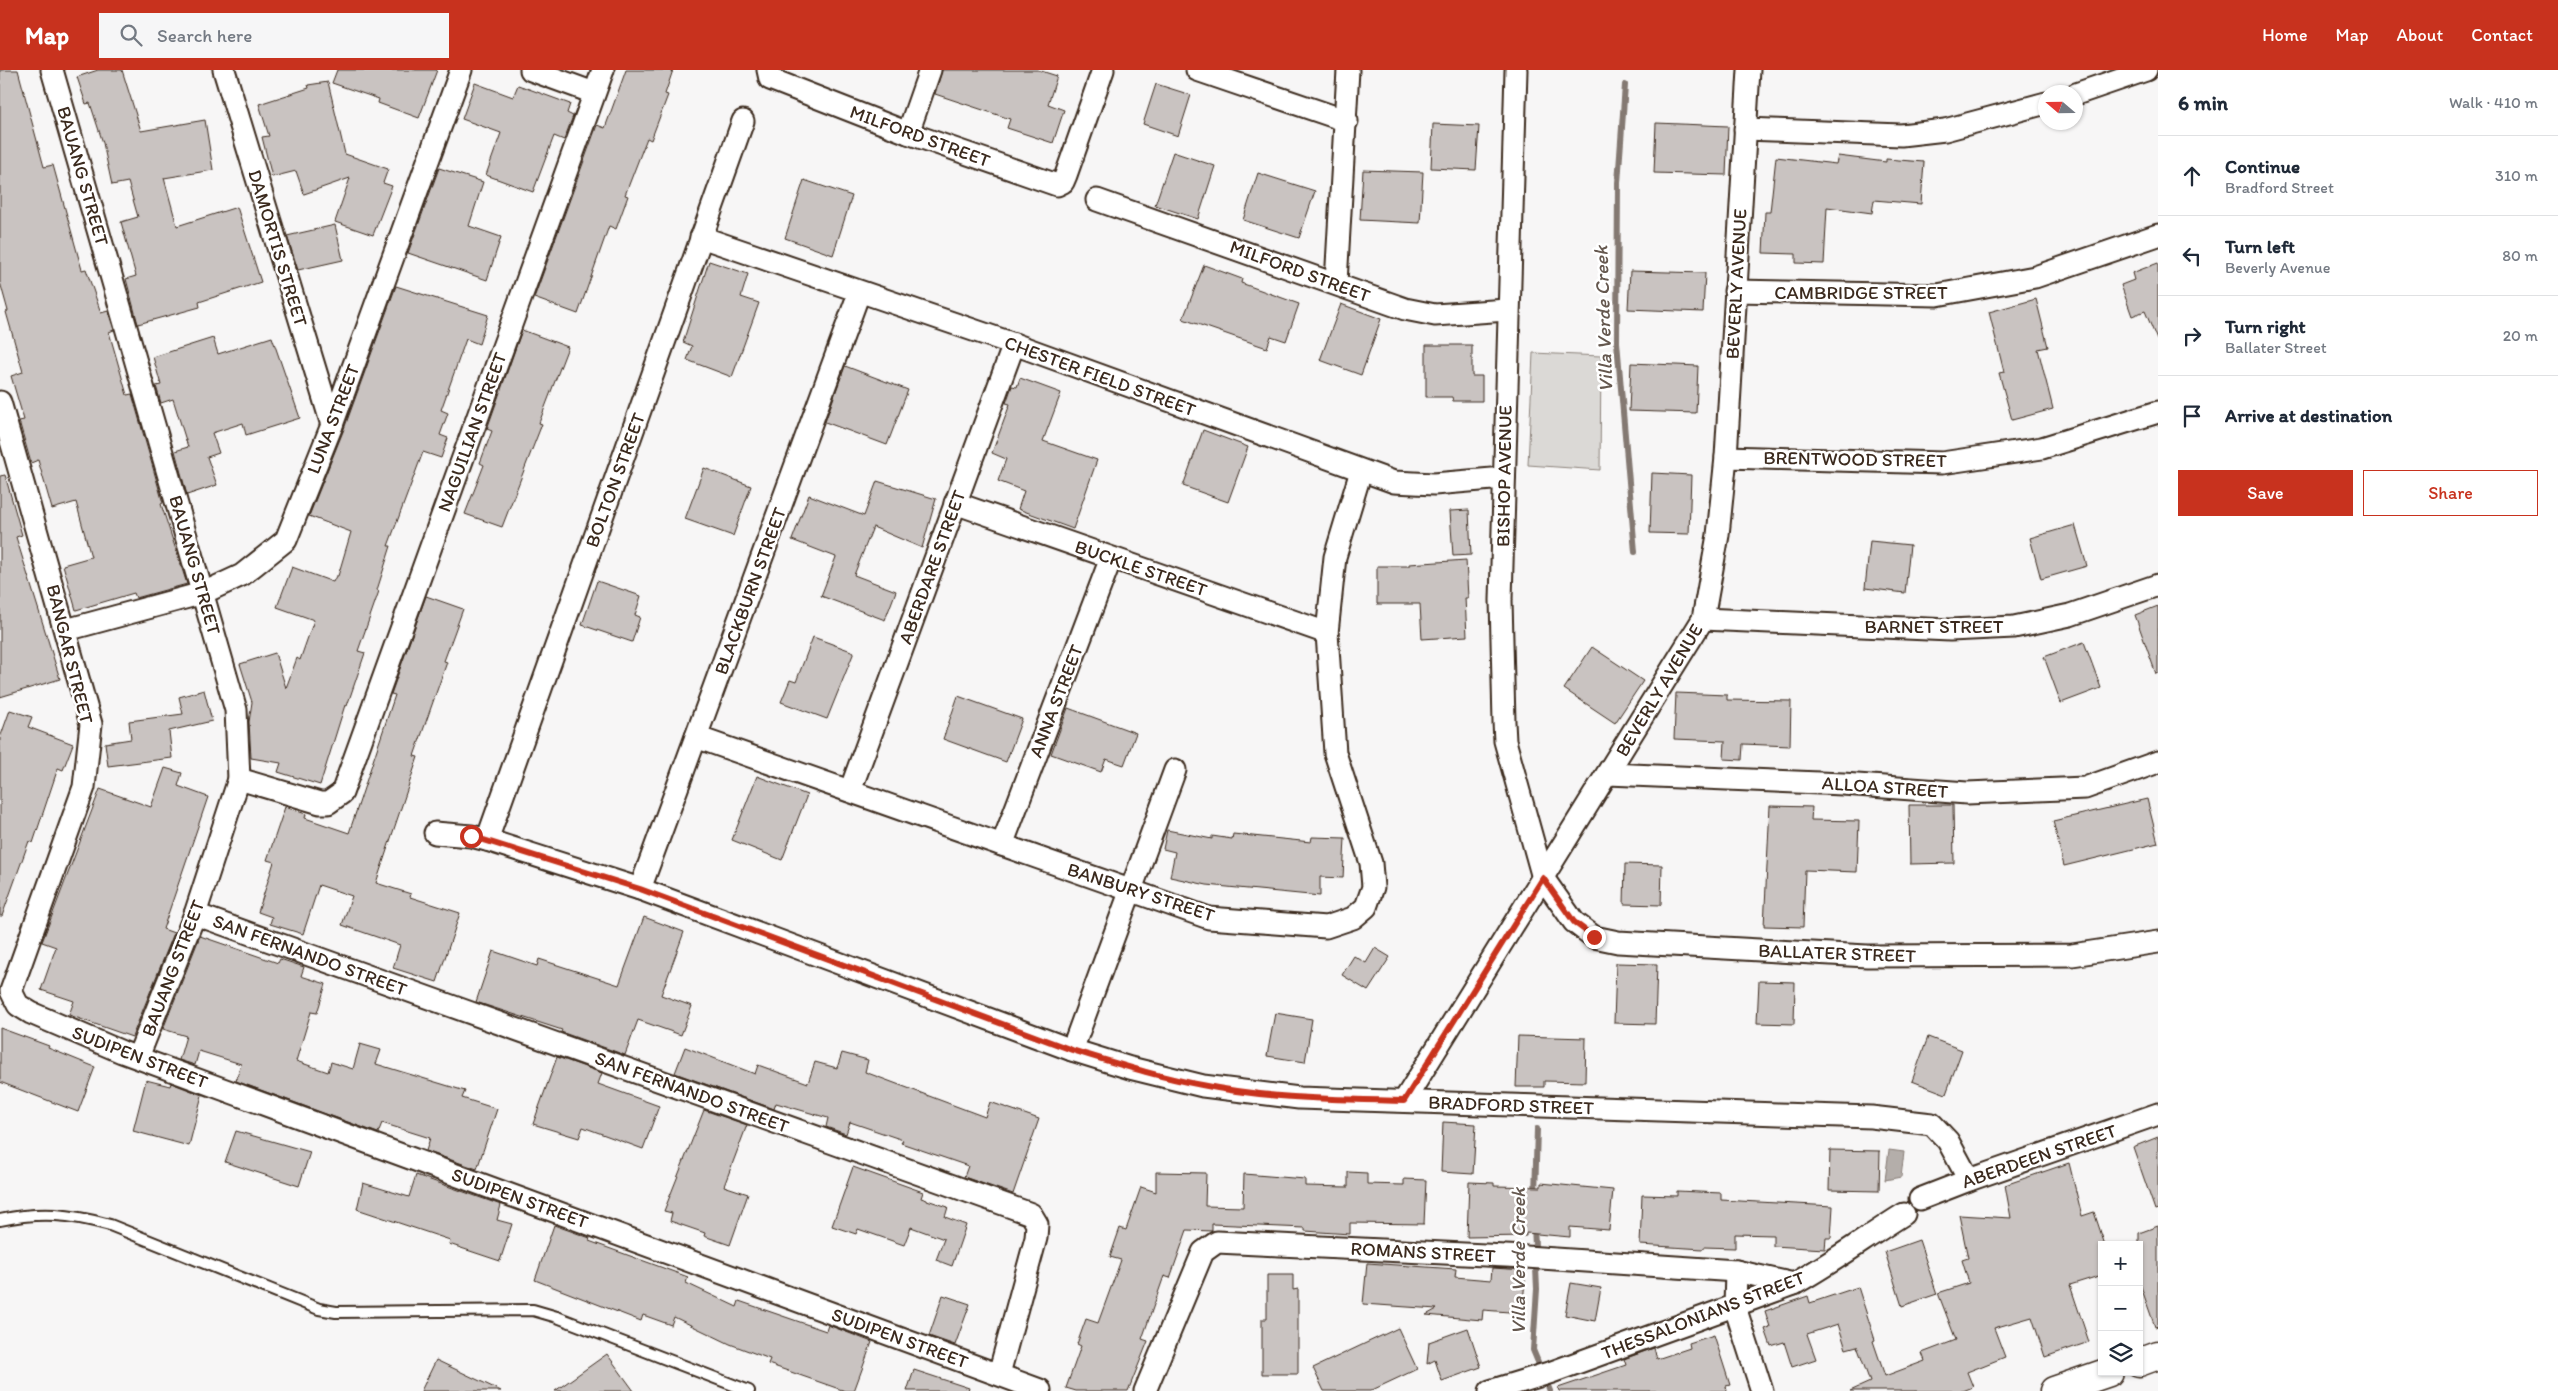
<!DOCTYPE html>
<meta charset="utf-8">
<style>
body{margin:0;font-family:Itim,sans-serif;background:#f6f6f7;color:#1f2937}
.controls{position:absolute;right:15px;bottom:15px;display:grid;overflow:hidden;border-radius:0px;box-shadow:0 1px 4px #0004}
.controls button{width:45px;height:45px;display:grid;place-items:center;padding:0;border:0;border-bottom:1px solid #e0e1e3;background:#fff;color:#1f2937;font:25px sans-serif}
.compass{position:absolute;left:2038px;top:15px;width:45px;height:45px;border-radius:50%;background:#fff;box-shadow:0 1px 4px #0004;rotate:290deg}
.stop{position:absolute;width:15px;height:15px;margin:-11px;border:4px solid #c8321e;border-radius:50%;background:#fff}
.stop.end{background:#c8321e;border-color:#fff;box-shadow:0 1px 5px #0008}
.list{margin:0;padding:0;list-style:none}
h2{display:flex;justify-content:space-between;align-items:center;height:65px;margin:0;padding:0 20px;font-size:21px}
h2 small{font-size:16px;font-weight:400;color:#747a83}
.list li{display:grid;grid-template-columns:32px 1fr auto;gap:15px;align-items:center;box-sizing:border-box;height:80px;padding:0 20px;border-top:1px solid #e0e1e3}
.list b{display:block;font-size:19px;white-space:nowrap}
.list p{margin:0;font-size:16px;white-space:nowrap;color:#747a83}
.list em{font-size:16px;font-style:normal;color:#747a83}
.actions{display:flex;gap:10px;padding:15px 20px}
.actions a{flex:1;padding:11px 0;border:1px solid #c8321e;border-radius:0px;text-align:center;font-size:18px;color:#c8321e}
.actions .main{background:#c8321e;color:#fff}
.icon{flex:none;width:28px;height:28px;fill:none;stroke:currentColor;stroke-width:2;stroke-linecap:round;stroke-linejoin:round}
.map{position:relative;flex:none;width:2158px;height:1321px;overflow:hidden}
header{display:flex;align-items:center;gap:30px;box-sizing:border-box;height:70px;padding:0 25px;background:#c8321e;color:#fff}
header strong{font-size:24px}
nav{display:flex;gap:28px;margin-inline-start:auto;font-size:18px}
.search{width:350px;height:45px;background:#f6f6f7;display:flex;align-items:center;gap:12px;box-sizing:border-box;padding:0 18px;border-radius:0px;color:#747a83;font-size:19px}
main{display:flex}
aside{flex:1;background:#fff}
.map>svg:first-child{display:block}
.green{fill:#dbd9d6;stroke:#8b827a}
.water{fill:#b4aeaa;stroke:#847972}
.lines{fill:none;stroke-linecap:round;stroke-linejoin:round}
.stream{stroke:#847972;stroke-width:6}
.building{fill:#c9c3c1;stroke:#3b2a1e}
.lane-casing{stroke:#3b2a1e;stroke-width:14}
.street-casing{stroke:#3b2a1e;stroke-width:25}
.primary-casing{stroke:#3b2a1e;stroke-width:31}
.lane{stroke:#fff;stroke-width:10}
.street{stroke:#fff;stroke-width:21}
.primary{stroke:#fff;stroke-width:28}
.route{stroke:#c8321e;stroke-width:6}
.labels{text-anchor:middle;dominant-baseline:central;stroke-width:5;stroke-linejoin:round;paint-order:stroke}
.street-label{font-size:19px;fill:#3b2a1e;stroke:#fff}
.water-label{font-size:20px;font-style:italic;fill:#65584f;stroke:#fff}
</style>
<header>
<strong>Map</strong>
<div class="search"><svg class="icon" aria-label="search" viewBox="0 0 24 24"><circle cx="10" cy="10" r="6"/><path d="M15 15l6 6"/></svg>Search here</div>
<nav><a>Home</a><a>Map</a><a>About</a><a>Contact</a></nav>
</header>
<main>
<div class="map">
<svg width="2158" height="1321" viewBox="0 0 2158 1321">
<rect width="100%" height="100%" fill="#f7f6f6"/>
<filter id="ink" filterUnits="userSpaceOnUse"><feTurbulence type="fractalNoise" baseFrequency=".02" numOctaves="2"/><feDisplacementMap in="SourceGraphic" scale="10" xChannelSelector="R" yChannelSelector="G"/><feConvolveMatrix kernelMatrix="1 2 1 2 8 2 1 2 1" color-interpolation-filters="sRGB"/></filter>
<g filter="url(#ink)">
<polygon class="green" points="1533,283 1601,286 1600,400 1528,395"/>
<polygon class="water" points="1889,1080 1904,1082 1901,1107 1885,1110"/>
<g class="lines">
<g class="stream">
<polyline points="1625,15 1618,113 1617,272 1635,482"/>
<polyline points="1535,1125 1537,1059"/>
<polyline points="1534,1155 1537,1219 1533,1280 1550,1321"/>
</g>
</g>
<g class="building">
<polygon points="0,0 18,0 44,97 53,95 82,200 86,199 101,243 108,241 114,260 109,262 127,325 132,324 163,433 161,434 187,514 136,528 134,523 76,540 63,495 91,487 76,432 52,439 38,390 31,393 19,351 24,350 11,306 23,302 6,242 8,241 0,212"/>
<polygon points="98,0 122,0 141,61 205,50 213,100 164,108 177,156 237,137 261,212 199,232 200,237 138,254 126,209 136,206 121,152 138,147 128,112 112,115 103,73 90,33 86,34 77,7"/>
<polygon points="337,0 437,0 419,48 378,33 379,29 332,13"/>
<polygon points="626,0 673,0 665,24 668,25 651,70 647,68 625,125 628,126 616,159 609,156 578,244 534,228 597,55 605,58"/>
<polygon points="942,0 1038,0 1057,6 1048,34 1064,40 1053,73 1007,58 1010,49 935,24"/>
<polygon points="328,12 345,84 388,99 383,113 392,116 373,165 335,152 350,108 304,124 296,101 272,107 262,67 269,66 259,34 309,18 308,15"/>
<polygon points="475,13 513,27 518,15 570,34 567,43 573,46 564,70 554,66 533,122 486,105 501,63 462,49"/>
<polygon points="1156,14 1191,25 1178,66 1143,54"/>
<polygon points="1656,53 1728,56 1726,105 1654,103"/>
<polygon points="1433,54 1479,56 1476,100 1431,98"/>
<polygon points="1173,82 1215,96 1198,149 1155,135"/>
<polygon points="1838,86 1886,92 1886,89 1924,92 1921,134 1874,130 1872,143 1827,137 1824,194 1796,193 1796,184 1763,183 1765,142 1770,142 1776,87 1836,94"/>
<polygon points="439,98 483,112 469,156 501,167 487,210 408,183"/>
<polygon points="1363,100 1423,102 1420,153 1360,150"/>
<polygon points="1258,103 1315,121 1299,168 1243,150"/>
<polygon points="804,110 852,126 833,185 785,168"/>
<polygon points="335,155 343,190 298,200 287,166"/>
<polygon points="709,191 748,204 741,227 759,233 732,307 687,290 692,276 683,272"/>
<polygon points="2158,193 2158,270 2157,270 2145,241 2132,246 2121,215 2134,210 2132,203"/>
<polygon points="1204,195 1242,209 1241,213 1299,234 1286,271 1271,266 1267,278 1183,249"/>
<polygon points="1630,201 1705,203 1703,242 1628,239"/>
<polygon points="396,216 488,245 479,274 466,269 441,340 448,343 440,365 448,368 441,388 423,382 388,476 391,476 377,520 379,521 358,581 365,583 347,636 345,635 320,715 278,702 281,693 251,688 249,652 252,632 240,594 275,583 286,618 297,588 300,590 314,550 277,537 292,497 333,512 336,506 338,506 351,462 309,446 344,359"/>
<polygon points="2036,229 2048,277 2038,279 2053,339 2012,350 1999,303 2004,302 1989,242"/>
<polygon points="1341,234 1381,249 1361,305 1320,290"/>
<polygon points="522,260 568,277 539,353 542,354 533,377 502,457 465,444 484,395 480,393 492,361 487,359"/>
<polygon points="272,267 300,348 246,365 243,353 212,363 219,383 207,387 217,415 187,425 175,381 188,377 173,329 161,333 156,316 161,315 153,287 213,268 218,284"/>
<polygon points="1426,275 1472,275 1472,306 1482,306 1482,331 1453,331 1452,327 1426,327"/>
<polygon points="1631,293 1698,296 1696,343 1629,341"/>
<polygon points="845,296 908,320 887,375 825,352"/>
<polygon points="1020,308 1061,323 1043,371 1097,390 1073,459 1018,439 1024,421 998,411 1006,389 992,383 1010,334 1006,333 1012,316 1017,317"/>
<polygon points="1203,360 1248,377 1228,432 1183,416"/>
<polygon points="704,398 751,416 733,466 685,449"/>
<polygon points="1652,403 1691,405 1689,464 1650,463"/>
<polygon points="5,405 22,465 16,467 60,609 0,627 0,406"/>
<polygon points="877,411 936,429 922,478 873,457 854,505 896,521 885,550 821,526 836,487 792,470 809,425 864,446"/>
<polygon points="1469,440 1471,485 1453,486 1450,441"/>
<polygon points="2075,455 2087,496 2041,509 2030,468"/>
<polygon points="1870,471 1910,475 1905,523 1865,518"/>
<polygon points="1466,490 1468,528 1465,528 1467,566 1422,569 1420,534 1377,534 1377,496 1409,496 1409,494"/>
<polygon points="597,511 641,526 635,545 640,547 632,572 582,555"/>
<polygon points="426,526 463,539 444,591 447,592 414,686 418,687 376,813 411,824 410,827 460,843 437,912 393,898 400,875 342,855 352,826 319,815 303,864 270,854 272,847 258,842 274,792 267,790 285,737 306,744 305,748 349,763 395,625 391,624"/>
<polygon points="2158,536 2158,603 2156,604 2135,545"/>
<polygon points="813,567 854,582 827,649 781,632 790,610 796,612"/>
<polygon points="2084,572 2101,618 2061,633 2044,587"/>
<polygon points="1592,577 1643,611 1615,653 1564,619"/>
<polygon points="204,620 212,651 169,661 172,688 108,696 105,673 131,669 129,651 183,644 179,627"/>
<polygon points="1676,623 1727,625 1727,630 1791,631 1790,676 1743,674 1742,690 1724,689 1725,671 1674,669"/>
<polygon points="958,626 1022,649 1006,692 943,669"/>
<polygon points="1068,638 1136,663 1124,695 1106,689 1101,702 1051,684"/>
<polygon points="10,640 32,647 28,657 73,674 63,700 58,698 33,773 29,771 2,846 0,846 0,668"/>
<polygon points="165,698 182,703 178,716 208,727 163,859 174,863 132,967 69,945 74,931 41,920 56,877 42,872 100,719 151,737"/>
<polygon points="757,706 807,725 782,790 732,770"/>
<polygon points="2147,729 2158,773 2064,796 2053,751"/>
<polygon points="1909,735 1953,735 1954,793 1910,794"/>
<polygon points="1770,736 1812,737 1811,750 1859,751 1857,802 1805,800 1803,857 1764,856"/>
<polygon points="1167,760 1212,769 1212,766 1232,769 1233,764 1311,772 1312,767 1345,768 1343,808 1320,807 1320,826 1207,815 1170,807 1175,782 1163,779"/>
<polygon points="1625,794 1662,795 1661,835 1624,834"/>
<polygon points="644,847 684,862 661,925 692,936 681,965 638,950 625,985 561,962 562,960 476,932 493,881 537,896 539,889 619,915"/>
<polygon points="200,866 278,893 280,889 304,897 301,906 326,914 317,943 311,942 296,991 328,1002 331,992 353,999 360,974 381,980 376,994 465,1021 462,1028 497,1039 477,1099 426,1081 430,1068 382,1053 378,1063 236,1011 241,994 199,981 195,995 179,990 186,966 163,959"/>
<polygon points="1375,878 1390,887 1368,921 1342,905 1354,886 1366,893"/>
<polygon points="1616,893 1657,894 1655,954 1614,953"/>
<polygon points="1759,911 1795,912 1794,954 1757,953"/>
<polygon points="1275,943 1312,949 1305,992 1267,986"/>
<polygon points="0,958 49,976 48,978 95,997 78,1042 0,1012"/>
<polygon points="1518,966 1586,968 1585,1012 1544,1011 1544,1017 1516,1017"/>
<polygon points="1928,967 1962,980 1946,1024 1912,1011"/>
<polygon points="685,977 755,1004 758,995 808,1013 815,992 837,998 842,983 868,990 865,1002 985,1047 990,1032 1039,1049 1013,1124 964,1107 968,1096 901,1073 903,1070 850,1052 846,1064 826,1057 828,1048 776,1033 774,1039 675,1003"/>
<polygon points="557,987 602,1003 598,1014 659,1036 643,1079 583,1057 579,1068 533,1054"/>
<polygon points="146,1010 170,1016 171,1013 202,1025 189,1076 133,1061"/>
<polygon points="704,1040 747,1055 724,1116 748,1124 730,1175 704,1166 705,1163 670,1151 672,1143 664,1141"/>
<polygon points="1443,1052 1476,1054 1473,1104 1441,1102"/>
<polygon points="236,1061 310,1082 299,1116 225,1092"/>
<polygon points="2158,1067 2158,1139 2155,1140 2133,1077"/>
<polygon points="1830,1080 1880,1081 1879,1121 1829,1120"/>
<polygon points="2069,1093 2082,1146 2094,1142 2105,1175 2102,1175 2102,1205 2070,1215 2089,1272 2045,1287 2032,1247 1994,1258 2005,1287 1967,1302 1973,1317 1963,1321 1850,1321 1870,1312 1857,1276 1846,1279 1838,1254 1807,1264 1816,1289 1792,1297 1784,1272 1771,1276 1765,1259 1770,1257 1765,1241 1808,1226 1810,1233 1858,1217 1875,1270 1873,1271 1885,1306 1925,1291 1922,1283 1956,1270 1938,1223 1969,1213 1962,1190 1968,1188 1959,1145 2011,1148 2005,1115"/>
<polygon points="853,1097 923,1122 921,1128 948,1137 945,1147 966,1155 952,1196 936,1190 944,1169 911,1157 904,1175 858,1159 856,1164 832,1156"/>
<polygon points="1156,1102 1206,1103 1205,1136 1243,1137 1244,1104 1305,1109 1305,1116 1348,1117 1348,1102 1367,1103 1367,1114 1404,1115 1404,1109 1426,1110 1424,1154 1350,1153 1350,1164 1305,1161 1305,1158 1212,1154 1212,1161 1187,1160 1170,1208 1164,1206 1142,1269 1148,1271 1128,1321 1076,1321 1066,1318 1081,1276 1077,1274 1086,1249 1098,1253 1121,1190 1110,1187 1120,1158 1126,1160 1141,1117 1156,1122"/>
<polygon points="416,1105 501,1135 497,1150 512,1154 500,1191 449,1174 450,1170 357,1139 363,1113 409,1127"/>
<polygon points="1469,1112 1494,1113 1494,1116 1541,1117 1541,1113 1613,1120 1609,1160 1570,1157 1570,1167 1526,1163 1526,1166 1467,1167"/>
<polygon points="1677,1121 1721,1123 1721,1130 1833,1136 1831,1168 1826,1168 1825,1179 1773,1176 1773,1165 1735,1164 1735,1178 1704,1177 1703,1179 1640,1175 1642,1125 1677,1126"/>
<polygon points="554,1155 590,1168 589,1171 688,1207 686,1213 737,1237 739,1231 826,1261 828,1255 872,1272 854,1321 845,1321 768,1294 770,1289 730,1274 674,1247 671,1255 643,1245 641,1251 535,1210"/>
<polygon points="2158,1156 2158,1256 2155,1257 2139,1211 2139,1163"/>
<polygon points="1919,1170 1937,1224 1902,1236 1885,1182"/>
<polygon points="1367,1193 1456,1199 1455,1207 1491,1210 1492,1198 1526,1200 1522,1243 1483,1240 1482,1250 1426,1245 1437,1239 1363,1234"/>
<polygon points="1267,1205 1293,1205 1293,1220 1298,1219 1298,1304 1262,1304 1262,1249 1267,1249"/>
<polygon points="1571,1213 1601,1218 1595,1251 1565,1245"/>
<polygon points="943,1225 970,1234 955,1275 929,1266"/>
<polygon points="1398,1258 1417,1299 1370,1321 1324,1321 1313,1298"/>
<polygon points="1468,1258 1481,1297 1442,1311 1435,1290 1427,1294 1429,1272"/>
<polygon points="1714,1265 1730,1315 1726,1316 1727,1321 1559,1321 1558,1318 1626,1295 1624,1289 1654,1278 1657,1289 1690,1278 1689,1273"/>
<polygon points="607,1284 634,1321 555,1321"/>
<polygon points="436,1290 501,1321 421,1321"/>
<polygon points="914,1300 969,1318 968,1321 907,1321"/>
</g>
<g class="lines">
<g class="lane-casing">
<path id="lane" d="M 0,1150 C 41,1141 70,1144 110,1155 L 319,1239 L 336,1242 L 533,1240 L 557,1247 L 749,1321"/>
</g>
<g class="street-casing">
<g id="street">
<polyline points="52,0 236,640 239,709 195,844 138,987"/>
<polyline points="224,0 332,355"/>
<polyline points="531,0 594,23"/>
<polyline points="768,0 770,9 908,63 1057,115 1063,112 1066,105 1103,0"/>
<polyline points="1197,0 1347,51"/>
<polyline points="1516,0 1501,530 1504,652 1505,671 1543,808 1574,852 1594,867 1618,872 1867,886 2072,885 2158,872"/>
<polyline points="2076,24 2146,0"/>
<polyline points="1745,59 1901,65 1945,60 2046,33"/>
<polyline points="908,63 930,0"/>
<polyline points="1097,130 1405,239 1435,245 1507,240"/>
<polyline points="701,167 1014,274 1394,412 1434,414 1504,408"/>
<polyline points="1336,213 1348,0"/>
<polyline points="1735,221 1937,225 2035,207 2158,165"/>
<polyline points="0,332 91,654 84,717 11,921 18,935 31,943 122,982 1040,1320"/>
<polyline points="1726,387 1942,393 2042,378 2158,342"/>
<polyline points="955,433 1327,563"/>
<polyline points="1703,549 1950,560 2014,557 2070,545 2158,515"/>
<polyline points="66,560 203,523 242,505 286,470 332,355 461,0"/>
<polyline points="696,667 1209,848 1326,857 1353,848 1366,837 1373,817 1371,793 1335,683 1327,563 1335,487 1361,401"/>
<polyline points="1608,704 1843,714 1967,723 2085,718 2158,692"/>
<polyline points="239,709 320,733 328,733 342,723 603,0"/>
<polyline points="850,721 1014,274"/>
<polyline points="435,763 471,766 487,770 640,819 1072,980 1130,998 1203,1016 1299,1028 1871,1047 1932,1054 1948,1071 1969,1110"/>
<polyline points="487,770 743,51"/>
<polyline points="1002,775 1111,488"/>
<polyline points="640,819 859,223"/>
<polyline points="195,844 1031,1144 1037,1154 1036,1168 999,1304"/>
<polyline points="1072,980 1175,700"/>
<polyline points="1404,1031 1703,549 1718,465 1726,387 1749,0"/>
<polyline points="1920,1129 1969,1110 2158,1044"/>
<polyline points="1736,1201 1735,1237 1762,1321"/>
<polyline points="1145,1321 1203,1182 1217,1172 1526,1187 1736,1201 1794,1214"/>
<path d="M 1490,1321 L 1552,1302 L 1794,1214 C 1832,1193 1867,1167 1904,1144"/>
</g>
</g>
<g class="primary-casing">
<g id="primary">
<polyline points="2139,1292 2158,1285"/>
<polyline points="2054,1321 2109,1302"/>
</g>
</g>
<use href="#lane" class="lane"/>
<use href="#street" class="street"/>
<use href="#primary" class="primary"/>
</g>
</g>
<g class="lines" filter="url(#ink)">
<path class="route" d="M 471,766 L 640,819 L 1072,980 C 1115,993 1158,1007 1202,1015 C 1268,1029 1337,1029 1404,1031 L 1543,808 L 1574,852 L 1594,867"/>
</g>
<g class="labels">
<g class="street-label">
<text transform="translate(920 66) rotate(20)">MILFORD STREET</text>
<text transform="translate(83 106) rotate(74)">BAUANG STREET</text>
<text transform="translate(278 178) rotate(73)">DAMORTIS STREET</text>
<text transform="translate(1300 201) rotate(20)">MILFORD STREET</text>
<text transform="translate(1736 214) rotate(-87)">BEVERLY AVENUE</text>
<text x="1861" y="222">CAMBRIDGE STREET</text>
<text transform="translate(1100 306) rotate(20)">CHESTER FIELD STREET</text>
<text transform="translate(333 349) rotate(-69)">LUNA STREET</text>
<text transform="translate(472 362) rotate(-70)">NAGUILIAN STREET</text>
<text transform="translate(1855 389) rotate(1)">BRENTWOOD STREET</text>
<text transform="translate(1504 406) rotate(-89)">BISHOP AVENUE</text>
<text transform="translate(615 410) rotate(-70)">BOLTON STREET</text>
<text transform="translate(195 495) rotate(74)">BAUANG STREET</text>
<text transform="translate(932 497) rotate(-70)">ABERDARE STREET</text>
<text transform="translate(1141 498) rotate(19)">BUCKLE STREET</text>
<text transform="translate(750 521) rotate(-70)">BLACKBURN STREET</text>
<text x="1934" y="556">BARNET STREET</text>
<text transform="translate(70 584) rotate(76)">BANGAR STREET</text>
<text transform="translate(1659 620) rotate(-59)">BEVERLY AVENUE</text>
<text transform="translate(1056 631) rotate(-69)">ANNA STREET</text>
<text transform="translate(1885 717) rotate(4)">ALLOA STREET</text>
<text transform="translate(1141 822) rotate(18)">BANBURY STREET</text>
<text transform="translate(1837 883) rotate(2)">BALLATER STREET</text>
<text transform="translate(310 885) rotate(20)">SAN FERNANDO STREET</text>
<text transform="translate(173 898) rotate(-69)">BAUANG STREET</text>
<text transform="translate(140 987) rotate(21)">SUDIPEN STREET</text>
<text transform="translate(692 1022) rotate(20)">SAN FERNANDO STREET</text>
<text transform="translate(1511 1035) rotate(2)">BRADFORD STREET</text>
<text transform="translate(2039 1086) rotate(-19)">ABERDEEN STREET</text>
<text transform="translate(520 1128) rotate(20)">SUDIPEN STREET</text>
<text transform="translate(1423 1182) rotate(3)">ROMANS STREET</text>
<text transform="translate(1703 1245) rotate(-21)">THESSALONIANS STREET</text>
<text transform="translate(900 1268) rotate(20)">SUDIPEN STREET</text>
</g>
<g class="water-label">
<text transform="translate(1603 249) rotate(-92)">Villa Verde Creek</text>
<text transform="translate(1518 1191) rotate(-90)">Villa Verde Creek</text>
</g>
</g>
</svg>
<div class="controls">
<button>+</button>
<button>−</button>
<button><svg class="icon" aria-label="layers" viewBox="0 0 24 24"><path d="M12 4l9 5-9 5-9-5zM3 14l9 5 9-5"/></svg></button>
</div>
<svg class="compass" viewBox="-18 -18 36 36"><path d="M0-13l5 13h-10z" fill="#e53935"/><path d="M0 13l5-13h-10z" fill="#747a83"/></svg>
<div class="stop" style="left:471px;top:766px"></div>
<div class="stop end" style="left:1594px;top:867px"></div>
</div>
<aside>
<h2>6 min<small>Walk · 410 m</small></h2>
<ul class="list">
<li><svg class="icon" aria-label="ahead" viewBox="0 0 24 24"><path d="M12 20V5M6 11l6-6 6 6"/></svg><div><b>Continue</b><p>Bradford Street</p></div><em>310 m</em></li>
<li><svg class="icon" aria-label="left" viewBox="0 0 24 24"><path d="M17 20v-9H6M10 6l-5 5 5 5"/></svg><div><b>Turn left</b><p>Beverly Avenue</p></div><em>80 m</em></li>
<li><svg class="icon" aria-label="right" viewBox="0 0 24 24"><path d="M7 20v-9h11M14 6l5 5-5 5"/></svg><div><b>Turn right</b><p>Ballater Street</p></div><em>20 m</em></li>
<li><svg class="icon" aria-label="arrive" viewBox="0 0 24 24"><path d="M6 21V4h12l-3 4 3 4H6"/></svg><div><b>Arrive at destination</b></div></li>
</ul>
<div class="actions"><a class="main">Save</a><a>Share</a></div>
</aside>
</main>
